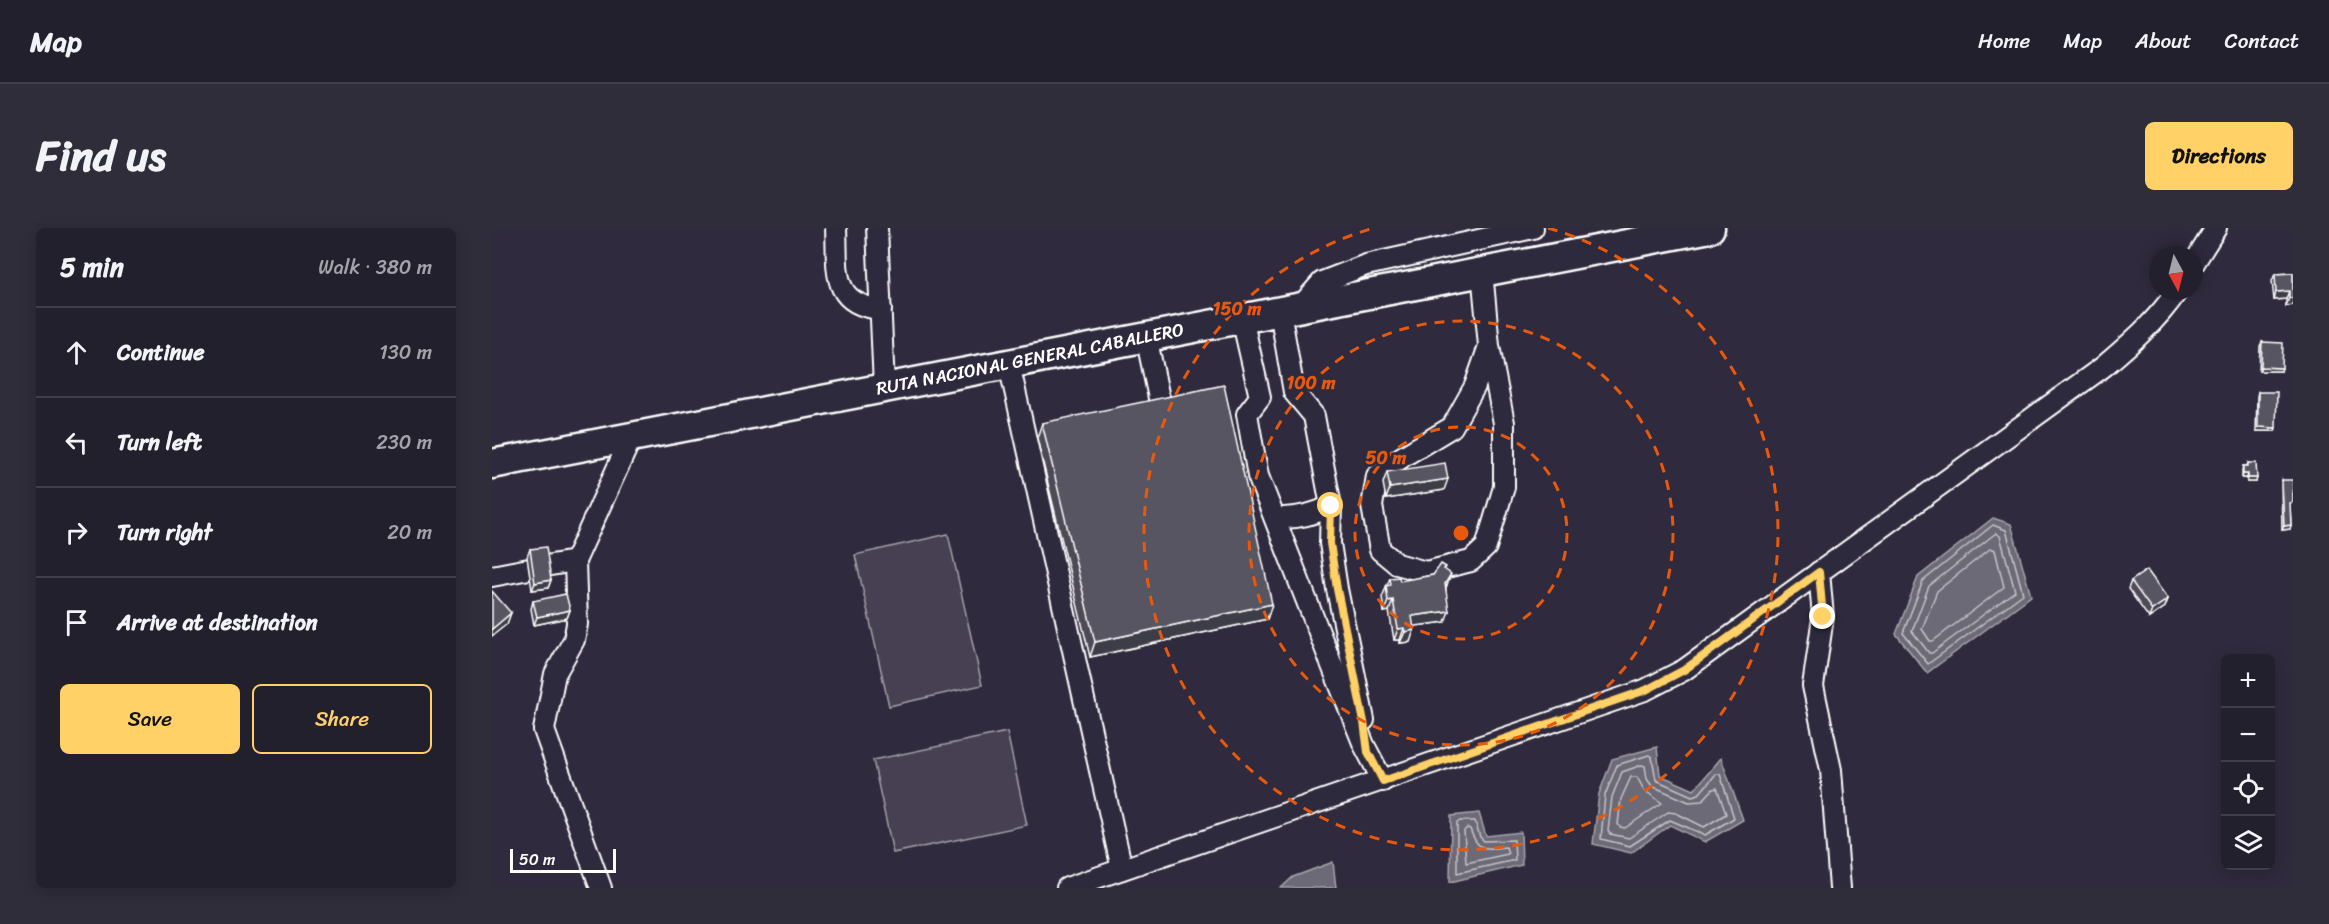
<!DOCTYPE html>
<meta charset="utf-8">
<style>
body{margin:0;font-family:Sriracha,sans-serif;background:#2f2d3a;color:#f1f3f6}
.controls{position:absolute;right:18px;bottom:18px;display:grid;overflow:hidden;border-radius:9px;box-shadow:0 3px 15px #0003}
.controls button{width:54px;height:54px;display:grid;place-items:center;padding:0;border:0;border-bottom:2px solid #403e4a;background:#23202e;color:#f1f3f6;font:30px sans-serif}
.compass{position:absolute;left:1657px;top:18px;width:54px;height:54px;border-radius:50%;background:#23202e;box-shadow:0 3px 15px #0003;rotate:173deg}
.scale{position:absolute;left:18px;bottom:15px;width:106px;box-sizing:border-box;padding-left:6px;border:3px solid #fff;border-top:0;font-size:16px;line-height:21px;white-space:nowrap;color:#fff;-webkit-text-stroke:4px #2f2a3d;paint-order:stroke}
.stop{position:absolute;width:18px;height:18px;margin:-14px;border:4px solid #ffd166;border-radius:50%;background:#fff}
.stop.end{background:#ffd166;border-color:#fff;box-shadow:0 2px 6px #0008}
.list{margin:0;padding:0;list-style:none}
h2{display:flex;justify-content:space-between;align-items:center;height:78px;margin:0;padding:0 24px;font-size:26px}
h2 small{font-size:20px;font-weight:400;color:#a3a3aa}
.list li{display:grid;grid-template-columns:39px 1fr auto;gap:18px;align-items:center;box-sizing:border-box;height:90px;padding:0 24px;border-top:2px solid #403e4a}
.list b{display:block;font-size:22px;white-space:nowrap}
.list em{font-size:20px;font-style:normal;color:#a3a3aa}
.actions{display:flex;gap:12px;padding:18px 24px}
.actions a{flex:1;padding:14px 0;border:2px solid #ffd166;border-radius:9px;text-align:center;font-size:21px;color:#ffd166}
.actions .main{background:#ffd166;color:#111}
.icon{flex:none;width:33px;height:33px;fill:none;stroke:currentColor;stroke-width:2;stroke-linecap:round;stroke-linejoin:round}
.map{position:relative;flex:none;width:1801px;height:660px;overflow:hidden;border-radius:9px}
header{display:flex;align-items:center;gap:36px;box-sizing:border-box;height:84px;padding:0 30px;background:#23202e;border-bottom:2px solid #403e4a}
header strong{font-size:28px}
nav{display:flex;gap:33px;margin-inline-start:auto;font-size:21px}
.intro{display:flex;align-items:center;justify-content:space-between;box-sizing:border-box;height:144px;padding:0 36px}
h1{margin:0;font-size:42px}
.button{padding:15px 27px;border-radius:9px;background:#ffd166;color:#111;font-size:21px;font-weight:700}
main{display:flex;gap:36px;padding:0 36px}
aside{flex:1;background:#23202e;border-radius:9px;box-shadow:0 3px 15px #0003}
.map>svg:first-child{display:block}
.green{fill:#464152;stroke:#a2a0a8;stroke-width:1.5}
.water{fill:#6d6a77;stroke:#a7a6ad;stroke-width:1.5}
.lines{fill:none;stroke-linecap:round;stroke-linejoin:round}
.shore{stroke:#c5c3c9;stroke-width:1.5}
.minor-casing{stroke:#fff;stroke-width:24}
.highway-casing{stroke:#fff;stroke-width:33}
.minor{stroke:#2f2a3d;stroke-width:20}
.highway{stroke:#2f2a3d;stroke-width:28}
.wall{fill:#4d4956;stroke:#fff;stroke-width:1.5}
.shaded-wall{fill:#3e3c46;stroke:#fff;stroke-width:1.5}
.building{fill:#595564;stroke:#fff;stroke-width:1.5}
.route{stroke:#ffd166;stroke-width:8}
.ring{fill:none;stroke:#e8590c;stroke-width:3;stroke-dasharray:10 8}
.labels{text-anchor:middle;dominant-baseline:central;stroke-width:5;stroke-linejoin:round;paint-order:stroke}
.street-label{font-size:18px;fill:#fff;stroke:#2f2a3d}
.centre{fill:#e8590c;stroke:#2f2a3d;stroke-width:3}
.ring-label{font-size:18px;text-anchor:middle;font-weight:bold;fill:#e8590c;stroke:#2f2a3d;stroke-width:5;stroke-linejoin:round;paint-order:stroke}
</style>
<header>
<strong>Map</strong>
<nav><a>Home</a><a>Map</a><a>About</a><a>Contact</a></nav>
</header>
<div class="intro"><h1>Find us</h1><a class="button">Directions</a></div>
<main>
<aside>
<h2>5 min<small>Walk · 380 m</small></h2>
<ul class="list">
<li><svg class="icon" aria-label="ahead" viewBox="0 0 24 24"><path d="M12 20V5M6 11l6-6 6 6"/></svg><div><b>Continue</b></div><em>130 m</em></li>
<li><svg class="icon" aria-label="left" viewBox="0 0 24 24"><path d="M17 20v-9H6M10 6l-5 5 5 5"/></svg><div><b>Turn left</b></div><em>230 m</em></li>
<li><svg class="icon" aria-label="right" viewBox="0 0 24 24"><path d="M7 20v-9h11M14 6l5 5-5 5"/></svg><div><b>Turn right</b></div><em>20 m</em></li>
<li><svg class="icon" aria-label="arrive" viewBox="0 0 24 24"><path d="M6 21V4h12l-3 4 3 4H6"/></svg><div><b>Arrive at destination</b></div></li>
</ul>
<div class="actions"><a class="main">Save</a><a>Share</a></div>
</aside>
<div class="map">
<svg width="1801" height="660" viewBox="0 0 1801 660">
<rect width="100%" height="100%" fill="#2f2a3d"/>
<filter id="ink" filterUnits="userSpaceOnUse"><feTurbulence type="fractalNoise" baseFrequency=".0167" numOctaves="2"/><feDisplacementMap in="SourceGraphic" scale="12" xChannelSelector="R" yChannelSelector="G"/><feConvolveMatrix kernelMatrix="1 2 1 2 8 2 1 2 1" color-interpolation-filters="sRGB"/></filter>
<g filter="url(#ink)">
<g class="green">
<polygon points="456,306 490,457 397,478 363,327"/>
<polygon points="515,504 535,597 401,625 381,532"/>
</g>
<g class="water">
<polygon points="1501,290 1519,296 1539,368 1435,445 1404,406 1426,349"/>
<polygon points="1165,519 1168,547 1202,562 1229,530 1251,592 1213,614 1178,597 1139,625 1101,616 1107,566 1120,531"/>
<polygon points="987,585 994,608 1029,604 1030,637 958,654 959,588"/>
<polygon points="841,634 844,660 789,660 801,649"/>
</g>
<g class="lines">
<g class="shore">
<polygon points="1501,297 1514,302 1531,366 1436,436 1411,405 1431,353"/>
<polygon points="1504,305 1508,308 1523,363 1440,425 1437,425 1420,403 1437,358"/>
<polygon points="1499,320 1503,322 1512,359 1441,413 1438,413 1430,401 1445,363"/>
<polygon points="1157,527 1160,529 1164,552 1200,568 1207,566 1224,546 1228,546 1242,590 1213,607 1178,592 1138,618 1109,611 1113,567 1125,537"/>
<polygon points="1150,537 1153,538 1155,551 1160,558 1197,574 1210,573 1221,561 1225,560 1234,586 1212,599 1184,585 1176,584 1137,610 1118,606 1116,603 1120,569 1130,544"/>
<polygon points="1139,549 1145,549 1152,562 1170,575 1133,600 1128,599 1126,596 1129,571"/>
<polygon points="983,593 988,609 992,613 1022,612 1023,632 965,645 965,595 968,593"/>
<path d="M 975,600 L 978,601 C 986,624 992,621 1014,619 L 1016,626 L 974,635 L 972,603 Z"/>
</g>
<g class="minor-casing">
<g id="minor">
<path d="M 344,0 C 346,41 338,77 389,81"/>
<polyline points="385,0 392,159"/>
<polyline points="1702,35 1724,0"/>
<polyline points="990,43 997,118 983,158 960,199 910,229 885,248 880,278 888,322 905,336 934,344 979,333 994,319 1012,259 1012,195 997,118"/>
<polyline points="809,78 830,54 874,37 1041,0"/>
<polyline points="788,83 802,164 822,188 839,278 838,315 845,361 872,492"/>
<polyline points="750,90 768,169 755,186 766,248 841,440 872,517 891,553"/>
<polyline points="654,108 668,175"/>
<polyline points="517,136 630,641"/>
<path d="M 783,290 C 803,291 821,287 839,278"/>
<polyline points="83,333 85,396 82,412 63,446 52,502 109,660"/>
<polyline points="53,338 83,333 140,208"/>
<polyline points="1327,344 1331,389 1321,458 1339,542 1348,660"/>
<polyline points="0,348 37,341"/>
<path d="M 575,660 L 1153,462 L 1192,442 L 1611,139 C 1638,116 1665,93 1685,63"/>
</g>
</g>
<g class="highway-casing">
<polyline id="highway" points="0,236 1218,0"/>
</g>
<use href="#minor" class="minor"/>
<use href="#highway" class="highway"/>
</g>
<g class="wall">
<polygon points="1801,45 1801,77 1794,78 1794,71 1782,72 1780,53 1783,46"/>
<polygon points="1770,114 1789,143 1767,143 1768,118"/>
<polygon points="1766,164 1783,203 1764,203 1765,168"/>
<polygon points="550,195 780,376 775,391 598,429 545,210"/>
<polygon points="1756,235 1764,254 1755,254 1755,250 1750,250 1750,242 1751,238 1755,238"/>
<polygon points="895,244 952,262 894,271 891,255"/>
<polygon points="1790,252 1798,278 1799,297 1798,301 1790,302 1789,256"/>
<polygon points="38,321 59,352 56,360 40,362 35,329"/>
<polygon points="954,339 952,342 955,357 954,360 953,394 922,398 918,414 908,415 908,412 902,412 897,383 892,384 890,369 898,350 908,353 941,347"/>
<polygon points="1639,353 1676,371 1673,379 1657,390 1636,361"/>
<polygon points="41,373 78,382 75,390 42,397 39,381"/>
</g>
<g class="shaded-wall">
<polygon points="1797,63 1794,71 1782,72 1784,64"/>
<polygon points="1797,70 1801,70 1801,77 1794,78"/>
<polygon points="1769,139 1790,140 1789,143 1767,143"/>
<polygon points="1766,199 1784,200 1783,203 1764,203"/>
<polygon points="1751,246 1756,246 1755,250 1750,250"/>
<polygon points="1756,250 1765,250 1764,254 1755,254"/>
<polygon points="956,251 952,262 894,271 898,260"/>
<polygon points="1799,297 1798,301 1790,302 1792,298"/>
<polygon points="959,346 955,357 949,367 953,356"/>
<polygon points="59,352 56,360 40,362 43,355"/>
<polygon points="1676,371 1673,379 1657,390 1660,382"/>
<polygon points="901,372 897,383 892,384 896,373"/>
<polygon points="780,376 775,391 598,429 603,414"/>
<polygon points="78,382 75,390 42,397 45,389"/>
<polygon points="957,383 953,394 916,399 920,388"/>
<polygon points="19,385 15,396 0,408 0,401"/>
<polygon points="912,400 908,412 902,412 906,401"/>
<polygon points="922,402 918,414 908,415 913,404"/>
</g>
<g class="building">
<polygon points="1801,45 1801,70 1797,70 1797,63 1784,64 1783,46"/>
<polygon points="1770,114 1791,115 1790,140 1769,139"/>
<polygon points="732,157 780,376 603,414 550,195"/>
<polygon points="1766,164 1785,164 1784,200 1766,199"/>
<polygon points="953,235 956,251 898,260 895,244"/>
<polygon points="1756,235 1764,235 1765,250 1756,250 1756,246 1751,246 1751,238 1756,238"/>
<polygon points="1790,252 1801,252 1801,274 1798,275 1799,297 1792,298"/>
<polygon points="54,319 59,352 43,355 38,321"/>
<polygon points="949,336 954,339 952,341 959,346 953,356 957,383 920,388 922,402 913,404 912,400 906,401 901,372 896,373 894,358 899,357 898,350 907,349 908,353 941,347"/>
<polygon points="1655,342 1676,371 1660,382 1639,353"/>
<polygon points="0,363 19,385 0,401"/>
<polygon points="74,366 78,382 45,389 41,373"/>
</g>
</g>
<g class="lines" filter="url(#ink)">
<polyline class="route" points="839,278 838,315 845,361 872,494 876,524 891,553 1154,462 1192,442 1327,344 1331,389"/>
</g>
<g class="ring">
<circle cx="969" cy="305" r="106"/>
<circle cx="969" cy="305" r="212"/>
<path d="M1056 0A317 317 0 1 1 882 0"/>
</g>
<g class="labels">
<g class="street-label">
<text transform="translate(538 131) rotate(-11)">RUTA NACIONAL GENERAL CABALLERO</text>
</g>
</g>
<circle cx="969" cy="305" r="9" class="centre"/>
<g class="ring-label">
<text x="745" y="87">150 m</text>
<text x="819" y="161">100 m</text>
<text x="894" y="236">50 m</text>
</g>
</svg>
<div class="controls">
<button>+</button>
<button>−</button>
<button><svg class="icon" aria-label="locate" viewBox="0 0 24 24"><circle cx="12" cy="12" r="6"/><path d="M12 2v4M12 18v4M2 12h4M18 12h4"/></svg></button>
<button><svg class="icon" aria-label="layers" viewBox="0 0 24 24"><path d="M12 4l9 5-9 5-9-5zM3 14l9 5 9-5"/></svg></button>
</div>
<svg class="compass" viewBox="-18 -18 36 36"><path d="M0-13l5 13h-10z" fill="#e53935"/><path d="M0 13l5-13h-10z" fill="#a3a3aa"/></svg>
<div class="scale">50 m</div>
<div class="stop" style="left:839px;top:278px"></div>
<div class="stop end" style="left:1331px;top:389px"></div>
</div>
</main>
